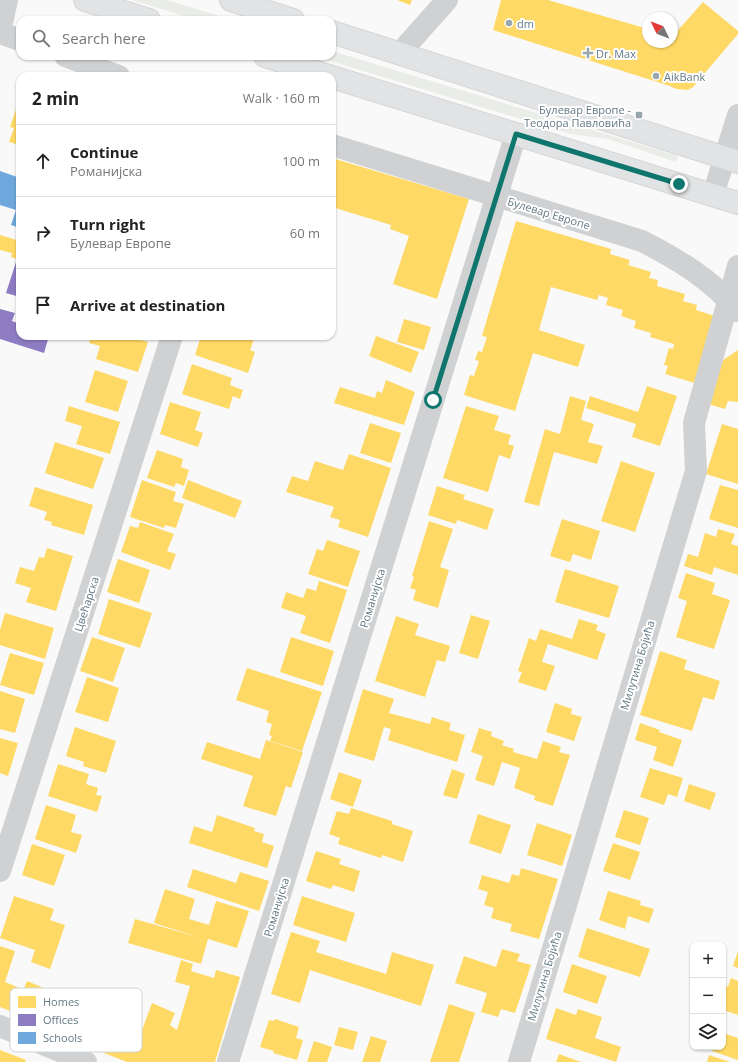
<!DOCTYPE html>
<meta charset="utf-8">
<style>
body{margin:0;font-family:"Open Sans",sans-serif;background:#f6f6f6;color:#222}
.controls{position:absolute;right:12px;bottom:12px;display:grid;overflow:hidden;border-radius:8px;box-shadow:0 1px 3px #0004}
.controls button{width:36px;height:36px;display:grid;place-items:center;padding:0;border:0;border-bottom:1px solid #e0e0e0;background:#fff;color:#222;font:20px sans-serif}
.compass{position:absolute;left:642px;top:12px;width:36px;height:36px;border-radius:50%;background:#fff;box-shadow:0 1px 3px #0004;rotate:313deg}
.stop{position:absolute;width:12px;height:12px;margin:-9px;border:3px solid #0f766e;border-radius:50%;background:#fff}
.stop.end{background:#0f766e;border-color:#fff;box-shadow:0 1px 4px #0008}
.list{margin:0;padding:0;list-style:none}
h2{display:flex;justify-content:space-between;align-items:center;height:52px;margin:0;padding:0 16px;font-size:17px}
h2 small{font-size:13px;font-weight:400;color:#767676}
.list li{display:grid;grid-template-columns:26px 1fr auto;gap:12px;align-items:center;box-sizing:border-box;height:72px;padding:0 16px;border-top:1px solid #e0e0e0}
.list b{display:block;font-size:15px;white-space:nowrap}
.list p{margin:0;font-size:13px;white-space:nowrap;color:#767676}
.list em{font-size:13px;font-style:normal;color:#767676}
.icon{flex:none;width:22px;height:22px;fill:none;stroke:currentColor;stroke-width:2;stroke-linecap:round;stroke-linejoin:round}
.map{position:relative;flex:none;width:738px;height:1062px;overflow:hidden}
.search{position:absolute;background:#fff;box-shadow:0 1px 3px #0004;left:16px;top:16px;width:320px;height:44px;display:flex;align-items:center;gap:10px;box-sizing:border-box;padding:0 14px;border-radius:12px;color:#767676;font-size:15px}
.panel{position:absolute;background:#fff;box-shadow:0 1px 3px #0004;left:16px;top:72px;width:320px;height:268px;border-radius:12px}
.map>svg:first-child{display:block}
.green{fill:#e9ece7}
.homes{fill:#ffd966}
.offices{fill:#8e7cc3}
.schools{fill:#6fa8dc}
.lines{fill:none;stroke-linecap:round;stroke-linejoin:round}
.major-casing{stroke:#d5d6d7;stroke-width:24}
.minor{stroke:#cfd1d2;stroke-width:22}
.major{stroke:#e2e3e4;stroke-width:22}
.route{stroke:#0f766e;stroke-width:5}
.poi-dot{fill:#98a6ad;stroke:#fff;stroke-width:1.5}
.labels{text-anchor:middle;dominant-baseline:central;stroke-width:4;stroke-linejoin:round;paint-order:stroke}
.poi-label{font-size:11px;fill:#637984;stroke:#fff;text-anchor:start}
.street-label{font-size:11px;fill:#637984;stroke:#fff}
.key{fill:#fff;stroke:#d0d7da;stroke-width:1}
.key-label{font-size:11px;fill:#637984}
</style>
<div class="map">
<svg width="738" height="1062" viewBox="0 0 738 1062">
<rect width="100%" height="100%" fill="#f9f9f9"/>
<g class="green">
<polygon points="132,0 167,0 232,20 197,20"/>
<polygon points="332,51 678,156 676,162 608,139 570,134 314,56 332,56"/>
</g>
<g class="homes">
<polygon points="397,0 412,0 410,5"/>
<polygon points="501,0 548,0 648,29 648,42 672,42 672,37 703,2 738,31 738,34 693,87 688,90 676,89 670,86 493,30"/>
<polygon points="20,98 20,145 9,142 14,128 10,127"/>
<polygon points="332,158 469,199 437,299 393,284 409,236 390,229 391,225 332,207"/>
<polygon points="516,221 611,249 610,254 630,260 628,265 651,272 649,278 658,280 657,286 685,294 683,301 697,305 696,310 715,316 695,383 665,374 668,366 664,365 669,348 673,349 674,344 650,337 651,333 634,328 636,321 621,316 623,310 606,305 608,298 599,295 597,300 551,287 539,330 585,345 578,367 533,353 515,411 464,395 470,375 474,376 479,361 475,360 478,351 482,352 487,337 482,336"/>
<polygon points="0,235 20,241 20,260 11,257 12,253 0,250"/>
<polygon points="404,319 431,327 424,350 397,342"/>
<polygon points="91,336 128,336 148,342 138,372 96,359 100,346 89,343"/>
<polygon points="201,336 255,336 250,350 255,352 248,373 195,355"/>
<polygon points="376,336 419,352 411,373 369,356"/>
<polygon points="738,350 738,402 728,401 725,409 708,404 723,360"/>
<polygon points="192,364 232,378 230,385 243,390 240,399 233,396 229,409 182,394"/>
<polygon points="95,370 128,381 118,412 85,402"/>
<polygon points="386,380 415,392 404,425 334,403 340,387 375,398 377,391 382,393"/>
<polygon points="647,386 677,396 660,446 632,437 636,424 586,408 590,396 638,412"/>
<polygon points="570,396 586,401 581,420 594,424 588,442 603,446 597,464 554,452 539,506 524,502 545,429 560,434"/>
<polygon points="170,402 201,412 195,430 203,433 198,447 160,434"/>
<polygon points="69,406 120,422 110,454 76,444 82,426 65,421"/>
<polygon points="466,406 499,416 494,430 511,435 508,444 514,446 510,459 499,455 488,492 443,478"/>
<polygon points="370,423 401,433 391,463 360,453"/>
<polygon points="722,424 738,429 738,484 706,474"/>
<polygon points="55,442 104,458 93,489 45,473"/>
<polygon points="157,450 183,459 181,467 189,470 184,486 176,483 174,487 147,478"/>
<polygon points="349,454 391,468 368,537 338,527 340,520 330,517 334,507 286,492 292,476 308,481 315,461 343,470"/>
<polygon points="621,461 655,473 635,532 601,521"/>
<polygon points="142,480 176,492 173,501 184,504 176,528 165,525 164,528 130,517"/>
<polygon points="188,480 242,501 235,518 182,498"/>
<polygon points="720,485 738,490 738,528 709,519"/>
<polygon points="437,486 465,495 463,499 494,509 487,530 457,520 456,524 428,515"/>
<polygon points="35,487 93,505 84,535 51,525 52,522 44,520 47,512 29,506"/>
<polygon points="562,519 600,531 591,560 573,554 570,562 550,556"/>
<polygon points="429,521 453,529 440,567 449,570 438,608 413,600 416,590 410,588 414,577 412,576"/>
<polygon points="140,522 174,534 167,551 176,554 170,570 121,552 130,526 138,528"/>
<polygon points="718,529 735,534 731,544 738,546 738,575 714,567 712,575 684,566 688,554 698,557 705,533 716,537"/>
<polygon points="327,540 360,551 348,587 308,574 317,549 323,551"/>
<polygon points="47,548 73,556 56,611 26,602 31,588 15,583 20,567 34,571 39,557 44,558"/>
<polygon points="118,559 150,570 139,603 107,592"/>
<polygon points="565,569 619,586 609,618 555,602"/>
<polygon points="686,573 715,583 712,594 730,600 714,649 676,637 687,601 678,598"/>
<polygon points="319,581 347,590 330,643 300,633 306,616 281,608 286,592 303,598 307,588 316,591"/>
<polygon points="109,599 152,613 140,648 98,634"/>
<polygon points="5,613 54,628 45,659 0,645 0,630"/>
<polygon points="471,615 490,621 478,659 459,653"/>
<polygon points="396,616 419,624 415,635 450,646 445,662 437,660 425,697 375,681"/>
<polygon points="579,619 598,625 596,630 606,634 597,660 548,644 542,662 555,666 546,691 518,682 522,672 518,671 529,638 536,641 540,629 572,639"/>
<polygon points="92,637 125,648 113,682 80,671"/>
<polygon points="291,637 334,651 323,686 280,672"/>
<polygon points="660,651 687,660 684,669 720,681 714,700 703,697 692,731 640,715"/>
<polygon points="10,653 44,663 34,695 0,685"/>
<polygon points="247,668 322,692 302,751 270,741 272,736 269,735 272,724 266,722 269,711 236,700"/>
<polygon points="87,677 119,688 108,722 75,712"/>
<polygon points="363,689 394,699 389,713 430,724 432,717 451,723 449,730 465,735 457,762 388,740 391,729 384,727 374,761 344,752"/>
<polygon points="0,691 25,699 15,733 0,729"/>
<polygon points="555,703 572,709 571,714 582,717 574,741 546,732"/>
<polygon points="640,723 660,730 659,732 682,740 673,767 653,760 657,747 635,740"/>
<polygon points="75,727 116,741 106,773 83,766 84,762 66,756"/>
<polygon points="479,728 492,732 491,736 504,741 502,745 514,749 513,752 537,759 543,741 561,747 559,752 570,755 553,806 534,800 535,796 514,788 520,768 502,762 494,786 475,780 483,756 471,752"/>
<polygon points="0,738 18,743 8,776 0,773"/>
<polygon points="266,740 303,752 291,788 286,786 276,816 243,806 253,776 201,759 207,742 260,759"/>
<polygon points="58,764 89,774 86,784 98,788 96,795 102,796 97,812 48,796"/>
<polygon points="650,768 683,778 677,797 668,794 664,805 640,797"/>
<polygon points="452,769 465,774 457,799 443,795"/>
<polygon points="339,772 362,780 353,807 330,799"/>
<polygon points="689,784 716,793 710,810 684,801"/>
<polygon points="46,805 76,815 71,832 82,835 76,853 35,839"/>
<polygon points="351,808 392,821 392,824 413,831 403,862 382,855 381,858 338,844 340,838 329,834 337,811 349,814"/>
<polygon points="624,810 649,818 640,845 615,837"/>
<polygon points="478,814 511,825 501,854 469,843"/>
<polygon points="217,815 255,828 254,831 264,834 262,842 274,846 267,868 189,843 194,826 212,832"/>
<polygon points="537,823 572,835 562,866 527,855"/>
<polygon points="613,843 640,852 630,880 603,871"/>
<polygon points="32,844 65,855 54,886 22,875"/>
<polygon points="316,851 341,859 339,864 360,871 354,892 333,885 331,889 306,881"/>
<polygon points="521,868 558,879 539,939 510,931 512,924 491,918 494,908 484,905 488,892 478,889 482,875 509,883 512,874 519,876"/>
<polygon points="193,869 236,883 240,872 269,881 259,911 187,887"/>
<polygon points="165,889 195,899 189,919 209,925 216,901 249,911 237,948 208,939 201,964 128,943 135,919 201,938 154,923"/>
<polygon points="608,891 641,901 640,905 654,909 649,923 628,916 625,929 599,920"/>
<polygon points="14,896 54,909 50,920 65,925 50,969 31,962 35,950 0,938"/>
<polygon points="302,896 355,913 346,942 293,925"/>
<polygon points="587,928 650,949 640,977 578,957"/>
<polygon points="291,932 320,941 316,952 386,974 392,952 434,965 421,1006 310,970 300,1003 271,994"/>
<polygon points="0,946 15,951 5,982 20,988 10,1011 0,1007"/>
<polygon points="502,949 520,954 517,961 531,965 515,1013 501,1009 498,1017 481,1012 487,993 455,983 464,956 496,967"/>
<polygon points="738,951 738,968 733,966"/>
<polygon points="181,960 193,964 191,971 214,978 216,970 240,977 215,1062 127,1062 91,1048 111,998 126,1004 119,1021 142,1030 152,1003 175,1013 170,1025 177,1030 190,986 175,982"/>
<polygon points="572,964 607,976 597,1004 563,992"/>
<polygon points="731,978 738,981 738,1015 723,1010 723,985 728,987"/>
<polygon points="27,981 63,996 49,1033 12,1018"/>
<polygon points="449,1004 475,1013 459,1062 430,1062"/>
<polygon points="556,1008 576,1015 578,1009 602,1017 595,1038 621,1047 616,1062 546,1039"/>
<polygon points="275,1019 299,1027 296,1038 303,1040 297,1060 273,1053 274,1051 260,1047 269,1020 274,1021"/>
<polygon points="339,1027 358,1032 353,1050 334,1045"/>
<polygon points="723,1033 738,1038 738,1060 712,1051 713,1047 723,1047"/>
<polygon points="371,1036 387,1041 380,1062 362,1062"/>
<polygon points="314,1041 332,1047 327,1062 307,1062"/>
<polygon points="0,1050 26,1060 25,1062 0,1062"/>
<polygon points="559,1054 581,1062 556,1062"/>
<polygon points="709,1055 730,1062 707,1062"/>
</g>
<g class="offices">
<polygon points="17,259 20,261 20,297 6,293"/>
<polygon points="0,309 15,313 12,321 20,324 20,336 49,336 44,353 0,339"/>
</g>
<polygon class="schools" points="0,171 20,178 20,228 11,225 16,210 0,205"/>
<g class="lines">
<g class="major-casing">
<g id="major">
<polyline points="85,0 149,20"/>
<polyline points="231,0 293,20"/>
<polyline points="332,32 738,162"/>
<polyline points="265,56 329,76"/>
<polyline points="332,77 738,203"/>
</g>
</g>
<g class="minor">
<polyline points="0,32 7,0"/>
<polyline points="0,33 20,40"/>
<polyline points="399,54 447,0"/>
<polyline points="65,56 119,76"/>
<path d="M 332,145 L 642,241 C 677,259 713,280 737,311"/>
<polyline points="713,195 738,115"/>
<polyline points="0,871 172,336"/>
<polyline points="0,1026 86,1062"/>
<polyline points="228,1062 516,134"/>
<polyline points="519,1062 696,471 694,423 738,266"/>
</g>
<use href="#major" class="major"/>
</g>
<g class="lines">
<polyline class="route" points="433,400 516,134 679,184"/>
</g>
<g class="poi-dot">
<circle cx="509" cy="23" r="4"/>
<path d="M586 47h4v4h4v4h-4v4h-4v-4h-4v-4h4z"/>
<circle cx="656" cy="76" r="4"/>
<rect x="635" y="111" width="8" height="8" rx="2"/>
</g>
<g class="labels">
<g class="poi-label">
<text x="517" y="23">dm</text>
<text x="596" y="53">Dr. Max</text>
<text x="664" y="76">AikBank</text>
<text x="631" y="109" text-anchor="end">Булевар Европе -<tspan x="631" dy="13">Теодора Павловића</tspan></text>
</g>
<g class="street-label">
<text transform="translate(549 213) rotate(17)">Булевар Европе</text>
<text transform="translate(372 598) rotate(-73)">Романијска</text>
<text transform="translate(86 604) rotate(-72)">Цвећарска</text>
<text transform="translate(637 665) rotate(-73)">Милутина Бојића</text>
<text transform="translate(276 907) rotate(-73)">Романијска</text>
<text transform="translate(544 976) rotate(-73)">Милутина Бојића</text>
</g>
</g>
<rect x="10" y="988" width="132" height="64" rx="6" class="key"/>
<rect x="18" y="996" width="18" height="12" fill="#ffd966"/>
<rect x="18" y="1014" width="18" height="12" fill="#8e7cc3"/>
<rect x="18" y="1032" width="18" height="12" fill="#6fa8dc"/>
<g class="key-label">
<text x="43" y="1006">Homes</text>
<text x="43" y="1024">Offices</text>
<text x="43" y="1042">Schools</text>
</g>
</svg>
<div class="controls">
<button>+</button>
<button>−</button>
<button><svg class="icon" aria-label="layers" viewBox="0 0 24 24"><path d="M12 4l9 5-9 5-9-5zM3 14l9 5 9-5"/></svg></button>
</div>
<svg class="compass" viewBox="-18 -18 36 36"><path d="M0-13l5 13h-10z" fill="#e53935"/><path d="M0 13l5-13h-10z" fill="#767676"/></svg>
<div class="stop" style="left:433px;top:400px"></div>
<div class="stop end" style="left:679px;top:184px"></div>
<div class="search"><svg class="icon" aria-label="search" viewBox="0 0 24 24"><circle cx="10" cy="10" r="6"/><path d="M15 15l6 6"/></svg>Search here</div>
<section class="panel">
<h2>2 min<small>Walk · 160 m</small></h2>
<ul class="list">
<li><svg class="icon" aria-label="ahead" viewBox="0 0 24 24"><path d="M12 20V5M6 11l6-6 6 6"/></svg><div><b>Continue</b><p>Романијска</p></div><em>100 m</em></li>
<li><svg class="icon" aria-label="right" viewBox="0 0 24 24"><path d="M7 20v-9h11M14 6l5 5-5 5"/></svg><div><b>Turn right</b><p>Булевар Европе</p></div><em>60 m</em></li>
<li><svg class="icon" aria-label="arrive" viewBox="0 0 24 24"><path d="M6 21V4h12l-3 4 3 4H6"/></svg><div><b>Arrive at destination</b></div></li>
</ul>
</section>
</div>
